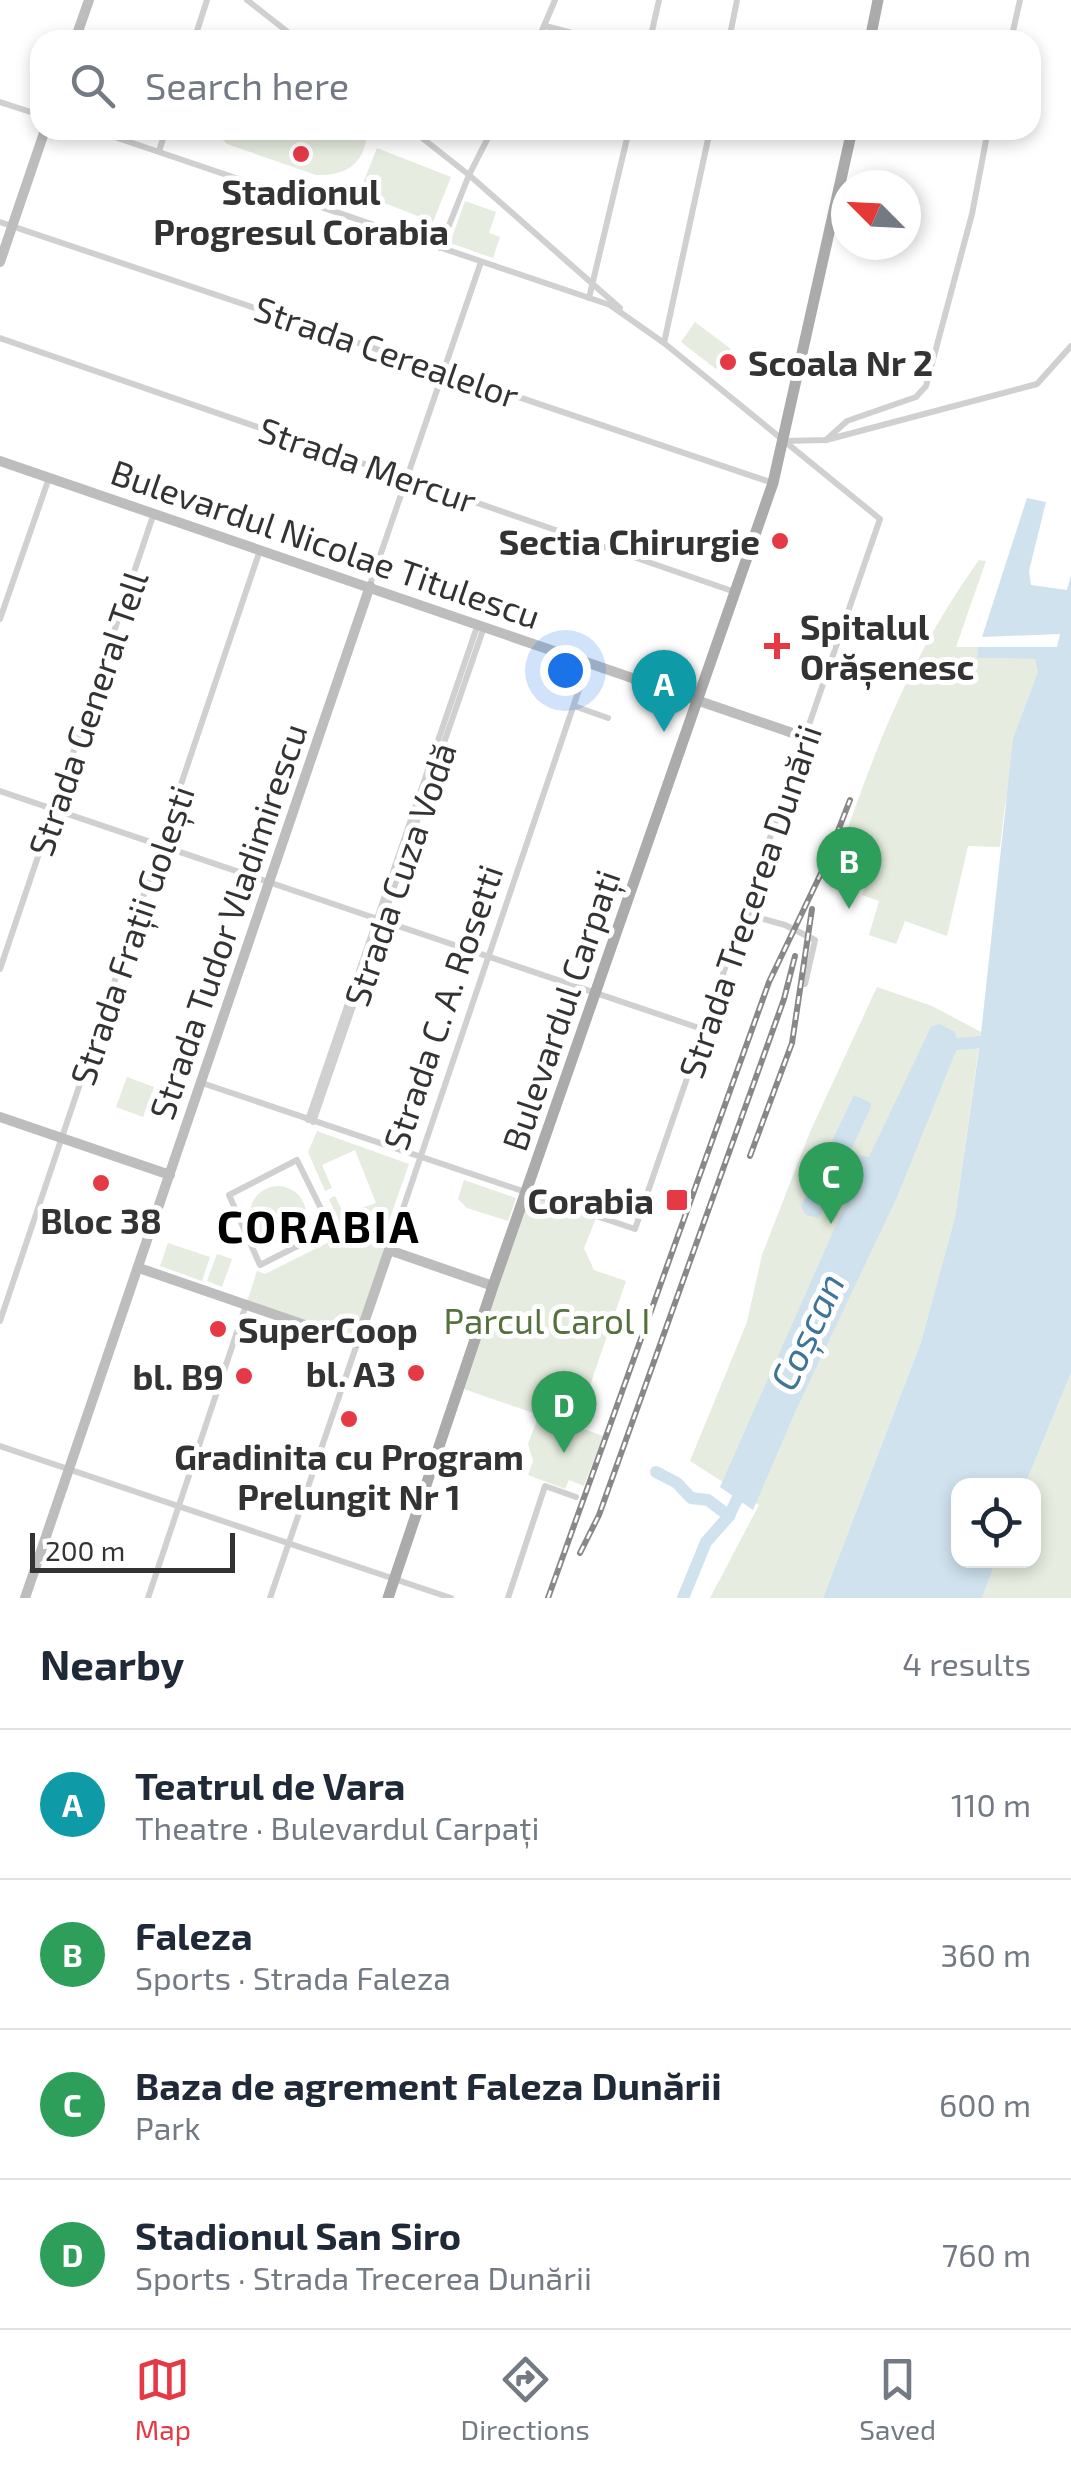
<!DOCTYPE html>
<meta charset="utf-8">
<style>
body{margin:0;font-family:"Exo 2",sans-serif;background:#f6f6f7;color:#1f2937}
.controls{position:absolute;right:30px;bottom:30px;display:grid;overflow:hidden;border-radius:20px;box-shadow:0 5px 15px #0003}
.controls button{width:90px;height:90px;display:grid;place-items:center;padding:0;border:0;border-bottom:2px solid #e0e1e3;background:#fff;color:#1f2937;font:50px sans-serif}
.compass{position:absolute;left:831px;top:170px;width:90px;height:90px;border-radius:50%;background:#fff;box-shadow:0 5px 15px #0003;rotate:294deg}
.scale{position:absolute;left:30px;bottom:25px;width:205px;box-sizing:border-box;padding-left:10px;border:5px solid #333;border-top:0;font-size:28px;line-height:35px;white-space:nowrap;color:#333;-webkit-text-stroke:8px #fff;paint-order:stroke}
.you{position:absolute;left:565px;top:670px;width:35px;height:35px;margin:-25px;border:8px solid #fff;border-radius:50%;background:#1a73e8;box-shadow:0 0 0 15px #1a73e833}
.badge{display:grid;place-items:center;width:65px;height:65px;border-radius:50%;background:#e63946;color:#fff;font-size:32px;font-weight:700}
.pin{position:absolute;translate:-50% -82px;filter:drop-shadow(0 2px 5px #0008)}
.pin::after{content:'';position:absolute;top:52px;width:35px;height:30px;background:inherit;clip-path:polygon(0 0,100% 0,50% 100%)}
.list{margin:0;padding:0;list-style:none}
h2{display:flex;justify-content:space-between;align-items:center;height:130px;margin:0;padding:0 40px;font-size:42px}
h2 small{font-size:32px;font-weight:400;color:#747a83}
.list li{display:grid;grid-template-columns:65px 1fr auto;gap:30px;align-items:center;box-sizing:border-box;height:150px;padding:0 40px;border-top:2px solid #e0e1e3}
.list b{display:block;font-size:38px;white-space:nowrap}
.list p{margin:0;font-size:32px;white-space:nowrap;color:#747a83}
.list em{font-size:32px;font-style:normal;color:#747a83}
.icon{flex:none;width:55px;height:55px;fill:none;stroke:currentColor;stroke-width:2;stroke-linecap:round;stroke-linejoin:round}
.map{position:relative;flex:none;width:1071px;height:1598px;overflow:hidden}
.search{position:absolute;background:#fff;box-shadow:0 5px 15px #0003;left:30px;right:30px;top:30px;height:110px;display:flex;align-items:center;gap:25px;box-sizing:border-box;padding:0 35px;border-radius:30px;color:#747a83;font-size:38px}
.sheet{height:730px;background:#fff}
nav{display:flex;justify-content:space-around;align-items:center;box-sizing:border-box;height:140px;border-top:2px solid #e0e1e3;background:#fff;font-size:28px;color:#747a83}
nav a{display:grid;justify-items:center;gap:5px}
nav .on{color:#e63946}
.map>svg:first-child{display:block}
.green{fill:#e6ecdf}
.water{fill:#cfe2ee}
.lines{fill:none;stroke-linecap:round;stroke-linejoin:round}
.river{stroke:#cfe2ee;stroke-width:12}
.street{stroke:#d0d0d0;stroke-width:6}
.secondary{stroke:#bdbdbd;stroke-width:10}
.primary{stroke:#ababab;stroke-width:11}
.rail-casing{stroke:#888;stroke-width:6}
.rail{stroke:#fff;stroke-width:2.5;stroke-dasharray:8;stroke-linecap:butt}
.poi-dot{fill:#e63946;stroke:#fff;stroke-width:4}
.labels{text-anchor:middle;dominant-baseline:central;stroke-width:10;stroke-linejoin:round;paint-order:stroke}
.poi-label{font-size:35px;font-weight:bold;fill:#333;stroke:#fff;text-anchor:end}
.street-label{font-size:35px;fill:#333;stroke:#fff}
.park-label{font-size:35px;fill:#56703f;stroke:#fff}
.water-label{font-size:38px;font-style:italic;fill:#3f7597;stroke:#fff}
.district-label{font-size:45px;font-weight:bold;letter-spacing:2.5px;fill:#000;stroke:#fff}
</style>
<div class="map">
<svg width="1071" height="1598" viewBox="0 0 1071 1598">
<rect width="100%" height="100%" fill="#fff"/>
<g class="green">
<path d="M 212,130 L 367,130 C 366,163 347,176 316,175 L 227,144 Z"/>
<polygon points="377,148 451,177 433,222 359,193"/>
<polygon points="465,201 496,212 489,233 500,237 493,258 450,243"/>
<polygon points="695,322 731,349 716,369 681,342"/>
<path d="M 979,560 L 986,561 L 956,647 L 978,647 L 977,658 L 1035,659 L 1040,674 L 1005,805 L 1000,847 L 968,846 L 947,936 L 905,921 L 896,944 L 869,935 L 879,901 L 862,895 L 872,868 L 839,853 C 877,744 911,655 979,560 Z"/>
<polygon points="877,987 932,1006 981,1032 955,1217 921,1342 823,1598 710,1598 759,1505 690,1461 747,1322 762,1255 810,1132"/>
<polygon points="127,1077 154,1087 143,1117 116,1107"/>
<polygon points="317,1131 409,1164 380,1246 389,1250 357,1343 246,1305 257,1271 265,1274 333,1240 340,1223 329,1199 335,1196 344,1214 376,1203 355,1150 322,1165 332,1188 325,1191 308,1152"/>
<polygon points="464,1180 516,1198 508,1221 467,1208 458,1199"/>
<circle cx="278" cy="1214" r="28"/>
<polygon points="525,1194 596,1218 584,1248 594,1270 626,1281 576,1426 603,1436 584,1486 569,1480 565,1489 528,1475 533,1461 528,1444 539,1415 458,1387"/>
<polygon points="168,1243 210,1257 202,1281 160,1266"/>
<polygon points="217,1254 232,1259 222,1287 207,1281"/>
<polygon points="1071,1373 1071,1598 982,1598 996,1561 1034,1560 1034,1486 1025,1485"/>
</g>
<g class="water">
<polygon points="1027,498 1046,502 1029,571 1031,585 1067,590 1071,575 1071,1373 1025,1485 958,1486 958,1560 996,1561 982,1598 823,1598 921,1342 955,1217 980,1042 1013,739 1038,672 1035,659 977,658 978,647 1057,647 1060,634 982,637"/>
<polygon points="939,1024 955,1032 958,1046 897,1197 796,1410 753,1510 720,1487 852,1189 846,1182 839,1182 818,1218 806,1215 801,1206 854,1095 871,1103 871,1107 851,1150 861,1156 869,1157 931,1027"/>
</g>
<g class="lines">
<g class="river">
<polyline points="946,1045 980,1042"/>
<polyline points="656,1472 677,1483 691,1498 708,1500 729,1516"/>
<polyline points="683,1598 706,1542 729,1516 743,1487"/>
</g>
<g class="street">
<polyline points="247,0 298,40"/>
<polyline points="545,26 600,40"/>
<polyline points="194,40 207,0"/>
<polyline points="538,40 555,0"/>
<polyline points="650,40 659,0"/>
<polyline points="729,40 737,0"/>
<polyline points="1011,40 1020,0"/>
<polyline points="0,102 40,115"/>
<polyline points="94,130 610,305 664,343 880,519 635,1229 202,1083"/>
<polyline points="412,130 469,175 620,308"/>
<polyline points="159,151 166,130"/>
<polyline points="0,222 773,483"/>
<polyline points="440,248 469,175 492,130"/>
<polyline points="589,298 629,130"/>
<polyline points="0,338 735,592"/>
<polyline points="664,343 710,130"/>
<polyline points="826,440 847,421 916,397 926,386 972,214 988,130"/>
<polyline points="785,441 826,440 1037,384 1071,346"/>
<polyline points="370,585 481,262"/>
<polyline points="0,619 49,478"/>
<polyline points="574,706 608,718"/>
<polyline points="0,791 705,1030"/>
<polyline points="746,914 785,925 815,940 805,984"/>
<polyline points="0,969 154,513"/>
<polyline points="308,1120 478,624"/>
<polyline points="313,1122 484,627"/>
<polygon points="297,1160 331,1229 260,1265 229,1195"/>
<polyline points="389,1250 588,663"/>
<polyline points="0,1321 260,550"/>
<polyline points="0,1446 451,1598"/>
<polyline points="148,1598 246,1305"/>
<polyline points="270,1598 357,1344"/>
<polyline points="508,1598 545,1486 576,1497"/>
</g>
<g class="secondary">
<polyline points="75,40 89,0"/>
<polyline points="0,262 45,130"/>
<polyline points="0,461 804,737"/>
<polyline points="0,1117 170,1175"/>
<polyline points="139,1268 357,1343 389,1250 493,1286"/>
<polyline points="25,1598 370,586"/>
</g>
<g class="primary">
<polyline points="870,40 878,0"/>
<polyline points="388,1598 493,1286 773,483 852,130"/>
</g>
<g class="rail-casing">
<g id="rail">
<polyline points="750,1156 792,1043 812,909"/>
<polyline points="580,1553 599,1515 784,999 795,956"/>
<polyline points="548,1598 769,982 824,867 850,800"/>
</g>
</g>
<use href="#rail" class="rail"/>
</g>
<g class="poi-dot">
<circle cx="301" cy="154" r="10"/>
<circle cx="728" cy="362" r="10"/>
<circle cx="780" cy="541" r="10"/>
<path d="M772 631h10v10h10v10h-10v10h-10v-10h-10v-10h10z"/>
<circle cx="101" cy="1183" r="10"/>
<rect x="665" y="1188" width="24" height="24" rx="5"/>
<circle cx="218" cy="1329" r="10"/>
<circle cx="416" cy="1373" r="10"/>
<circle cx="244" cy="1376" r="10"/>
<circle cx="349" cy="1419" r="10"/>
</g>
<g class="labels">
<g class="poi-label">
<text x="301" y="191" text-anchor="middle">Stadionul<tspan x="301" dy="40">Progresul Corabia</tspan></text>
<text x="748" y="362" text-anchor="start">Scoala Nr 2</text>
<text x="760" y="541">Sectia Chirurgie</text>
<text x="800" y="626" text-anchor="start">Spitalul<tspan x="800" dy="40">Orășenesc</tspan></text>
<text x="654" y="1200">Corabia</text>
<text x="101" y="1220" text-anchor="middle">Bloc 38</text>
<text x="238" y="1329" text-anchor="start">SuperCoop</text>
<text x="396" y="1373">bl. A3</text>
<text x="224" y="1376">bl. B9</text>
<text x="349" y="1456" text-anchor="middle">Gradinita cu Program<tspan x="349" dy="40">Prelungit Nr 1</tspan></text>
</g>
<g class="street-label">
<text transform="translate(387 351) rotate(19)">Strada Cerealelor</text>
<text transform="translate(368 464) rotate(19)">Strada Mercur</text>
<text transform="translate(326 543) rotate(19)">Bulevardul Nicolae Titulescu</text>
<text transform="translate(87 713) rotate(-71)">Strada General Tell</text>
<text transform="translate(399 874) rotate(-71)">Strada Cuza Vodă</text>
<text transform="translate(749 901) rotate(-71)">Strada Trecerea Dunării</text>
<text transform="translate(227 921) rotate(-71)">Strada Tudor Vladimirescu</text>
<text transform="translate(131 935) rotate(-71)">Strada Frații Golești</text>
<text transform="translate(442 1007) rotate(-71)">Strada C. A. Rosetti</text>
<text transform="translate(560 1010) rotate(-71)">Bulevardul Carpați</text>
</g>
<g class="park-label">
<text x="547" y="1320">Parcul Carol I</text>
</g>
<g class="water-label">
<text transform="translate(806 1331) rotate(-65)">Coșcan</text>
</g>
<g class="district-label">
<text x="319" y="1225">CORABIA</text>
</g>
</g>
</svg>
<div class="controls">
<button><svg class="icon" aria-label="locate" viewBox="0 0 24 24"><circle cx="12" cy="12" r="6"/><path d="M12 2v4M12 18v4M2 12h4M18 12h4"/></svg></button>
</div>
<svg class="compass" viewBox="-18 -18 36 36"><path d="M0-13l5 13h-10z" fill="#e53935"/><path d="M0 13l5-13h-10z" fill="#747a83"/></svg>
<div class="scale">200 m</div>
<div class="you"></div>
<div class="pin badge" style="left:664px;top:732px;background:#0f9aa8">A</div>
<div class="pin badge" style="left:849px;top:909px;background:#2e9e5b">B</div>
<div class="pin badge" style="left:831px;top:1224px;background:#2e9e5b">C</div>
<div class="pin badge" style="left:564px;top:1453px;background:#2e9e5b">D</div>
<div class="search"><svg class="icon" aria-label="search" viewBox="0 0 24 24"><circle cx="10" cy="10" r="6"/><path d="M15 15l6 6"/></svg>Search here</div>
</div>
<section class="sheet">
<h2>Nearby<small>4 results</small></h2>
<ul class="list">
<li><span class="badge" style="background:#0f9aa8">A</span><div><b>Teatrul de Vara</b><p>Theatre · Bulevardul Carpați</p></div><em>110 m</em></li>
<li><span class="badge" style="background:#2e9e5b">B</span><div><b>Faleza</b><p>Sports · Strada Faleza</p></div><em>360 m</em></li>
<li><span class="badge" style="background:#2e9e5b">C</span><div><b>Baza de agrement Faleza Dunării</b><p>Park</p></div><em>600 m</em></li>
<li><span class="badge" style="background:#2e9e5b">D</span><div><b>Stadionul San Siro</b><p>Sports · Strada Trecerea Dunării</p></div><em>760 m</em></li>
</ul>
</section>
<nav>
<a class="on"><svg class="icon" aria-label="map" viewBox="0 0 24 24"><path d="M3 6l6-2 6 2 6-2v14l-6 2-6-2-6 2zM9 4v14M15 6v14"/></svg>Map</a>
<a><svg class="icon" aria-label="directions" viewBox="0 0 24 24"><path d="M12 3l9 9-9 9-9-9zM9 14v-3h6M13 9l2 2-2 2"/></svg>Directions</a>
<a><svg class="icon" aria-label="saved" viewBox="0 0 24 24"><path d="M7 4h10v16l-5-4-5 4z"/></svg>Saved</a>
</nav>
